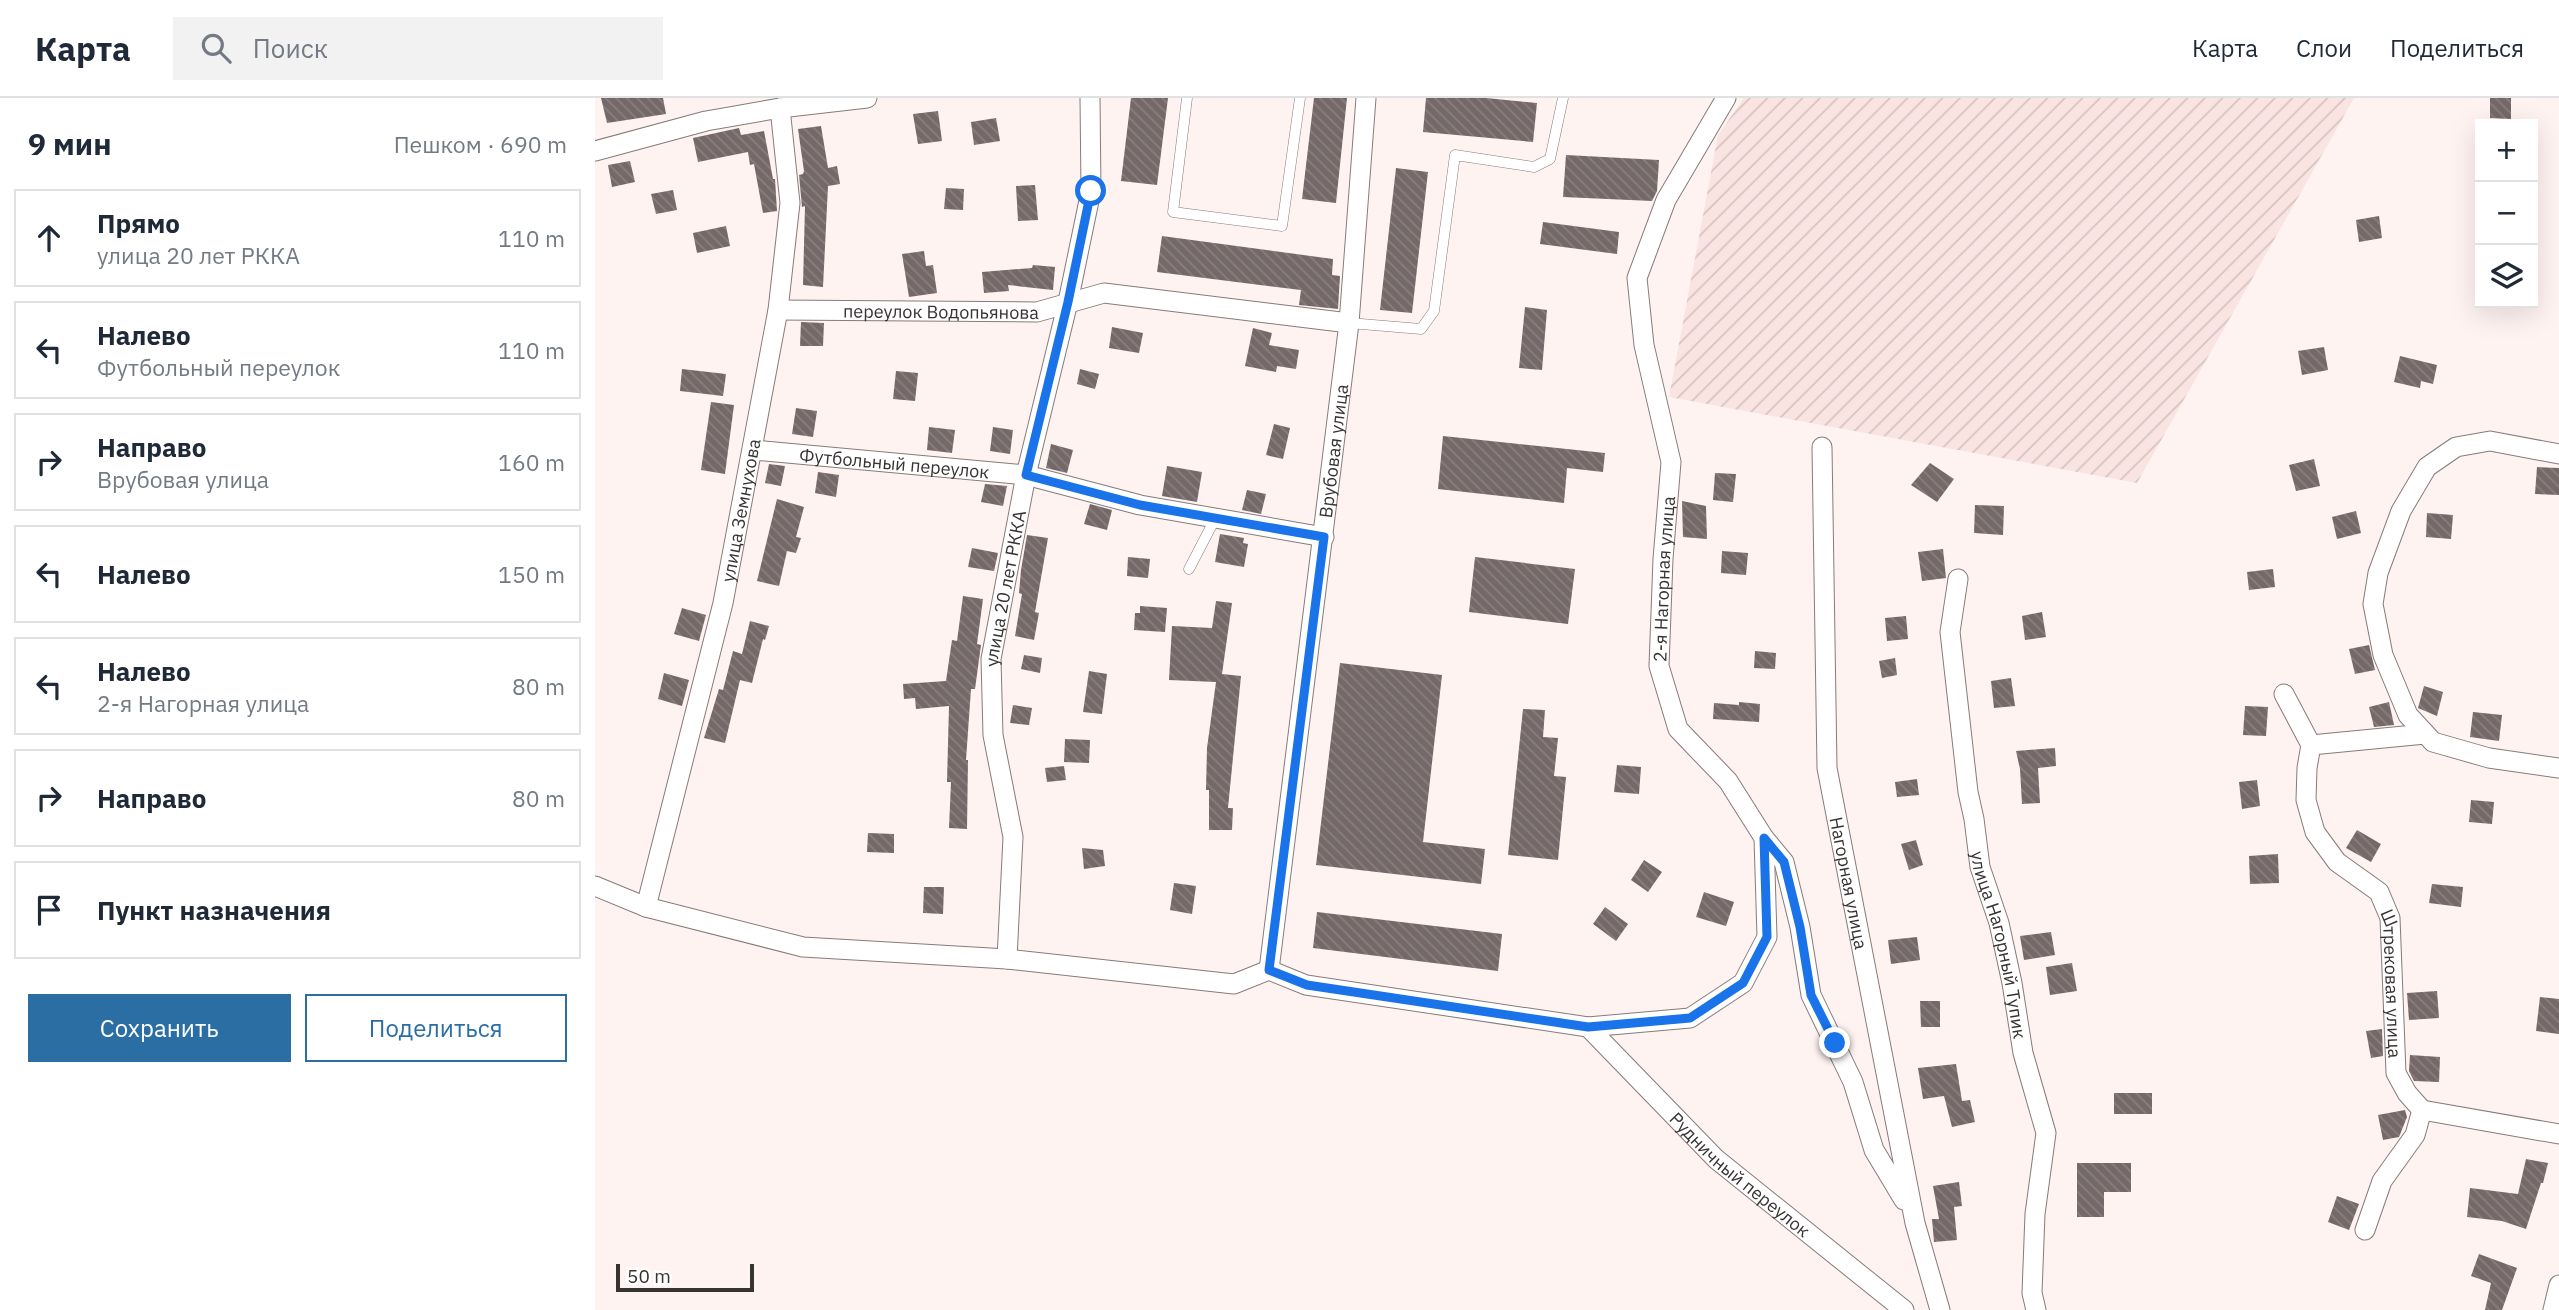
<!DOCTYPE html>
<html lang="ru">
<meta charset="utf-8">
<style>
body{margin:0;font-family:"IBM Plex Sans",sans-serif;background:#f2f2f3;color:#1f2937}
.controls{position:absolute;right:21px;top:21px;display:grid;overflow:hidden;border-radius:0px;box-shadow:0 7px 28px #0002}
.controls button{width:63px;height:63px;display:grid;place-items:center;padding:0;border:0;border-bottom:2px solid #e0e1e3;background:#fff;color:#1f2937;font:35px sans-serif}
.scale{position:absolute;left:21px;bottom:18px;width:138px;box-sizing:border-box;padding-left:7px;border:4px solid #373332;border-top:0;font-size:19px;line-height:24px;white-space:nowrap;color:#373332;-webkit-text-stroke:5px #fff;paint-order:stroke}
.stop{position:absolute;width:21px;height:21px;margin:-16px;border:5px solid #1a73e8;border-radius:50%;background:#fff}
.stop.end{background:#1a73e8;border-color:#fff;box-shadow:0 2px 7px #0008}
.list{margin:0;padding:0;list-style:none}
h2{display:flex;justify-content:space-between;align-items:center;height:91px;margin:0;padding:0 28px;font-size:30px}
h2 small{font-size:23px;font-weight:400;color:#747a83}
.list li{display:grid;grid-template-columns:46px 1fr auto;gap:21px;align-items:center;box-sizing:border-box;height:98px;margin:0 14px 14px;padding:0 14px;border:2px solid #e0e1e3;border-radius:0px}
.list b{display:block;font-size:26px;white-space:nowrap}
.list p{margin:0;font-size:23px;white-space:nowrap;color:#747a83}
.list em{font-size:23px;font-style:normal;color:#747a83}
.actions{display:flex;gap:14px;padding:21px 28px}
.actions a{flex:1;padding:16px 0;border:2px solid #2b6ea3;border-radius:0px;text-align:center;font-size:24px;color:#2b6ea3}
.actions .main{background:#2b6ea3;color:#fff}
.icon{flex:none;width:38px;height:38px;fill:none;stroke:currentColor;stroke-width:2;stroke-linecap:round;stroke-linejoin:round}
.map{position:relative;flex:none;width:1964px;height:1212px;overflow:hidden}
header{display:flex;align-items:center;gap:42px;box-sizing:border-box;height:98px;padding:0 35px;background:#fff;border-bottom:2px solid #e0e1e3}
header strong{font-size:33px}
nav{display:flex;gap:38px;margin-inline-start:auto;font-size:24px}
.search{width:490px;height:63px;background:#f2f2f3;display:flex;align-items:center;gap:18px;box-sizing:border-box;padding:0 24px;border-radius:0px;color:#747a83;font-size:26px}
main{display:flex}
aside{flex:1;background:#fff}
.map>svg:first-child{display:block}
.industrial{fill:url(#industrial-furrows)}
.building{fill:url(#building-back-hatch)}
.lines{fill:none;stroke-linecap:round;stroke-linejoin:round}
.lane-casing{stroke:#867b7a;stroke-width:11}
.street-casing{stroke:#867b7a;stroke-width:21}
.lane{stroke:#fff;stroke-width:10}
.street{stroke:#fff;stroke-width:19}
.route{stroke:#1a73e8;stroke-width:9}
.labels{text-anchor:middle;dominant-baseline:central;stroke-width:7;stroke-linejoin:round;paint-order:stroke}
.street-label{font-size:18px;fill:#373332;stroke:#fff}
</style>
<header>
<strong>Карта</strong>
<div class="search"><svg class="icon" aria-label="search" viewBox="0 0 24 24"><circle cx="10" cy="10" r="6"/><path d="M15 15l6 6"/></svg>Поиск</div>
<nav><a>Карта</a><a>Слои</a><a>Поделиться</a></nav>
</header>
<main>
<aside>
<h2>9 мин<small>Пешком · 690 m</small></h2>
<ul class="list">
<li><svg class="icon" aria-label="ahead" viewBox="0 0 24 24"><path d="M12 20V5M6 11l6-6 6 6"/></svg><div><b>Прямо</b><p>улица 20 лет РККА</p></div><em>110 m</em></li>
<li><svg class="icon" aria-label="left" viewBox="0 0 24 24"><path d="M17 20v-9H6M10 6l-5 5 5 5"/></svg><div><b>Налево</b><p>Футбольный переулок</p></div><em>110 m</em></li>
<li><svg class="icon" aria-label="right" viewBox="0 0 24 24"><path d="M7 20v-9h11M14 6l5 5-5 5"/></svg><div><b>Направо</b><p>Врубовая улица</p></div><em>160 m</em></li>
<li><svg class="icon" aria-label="left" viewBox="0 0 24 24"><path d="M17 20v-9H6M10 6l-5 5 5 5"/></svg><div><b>Налево</b></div><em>150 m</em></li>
<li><svg class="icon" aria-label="left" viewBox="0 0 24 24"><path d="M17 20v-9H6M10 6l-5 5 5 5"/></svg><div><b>Налево</b><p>2-я Нагорная улица</p></div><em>80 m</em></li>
<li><svg class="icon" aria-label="right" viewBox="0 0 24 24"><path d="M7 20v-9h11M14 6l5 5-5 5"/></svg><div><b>Направо</b></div><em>80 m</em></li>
<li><svg class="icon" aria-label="arrive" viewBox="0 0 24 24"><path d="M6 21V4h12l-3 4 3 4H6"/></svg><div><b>Пункт назначения</b></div></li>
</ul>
<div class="actions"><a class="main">Сохранить</a><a>Поделиться</a></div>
</aside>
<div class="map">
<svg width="1964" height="1212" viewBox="0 0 1964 1212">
<defs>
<pattern id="industrial-furrows" width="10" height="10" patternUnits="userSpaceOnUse" patternTransform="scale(1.75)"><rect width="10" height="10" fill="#f9e4e1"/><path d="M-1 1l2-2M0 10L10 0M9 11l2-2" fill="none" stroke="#d6c4c2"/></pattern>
<pattern id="building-back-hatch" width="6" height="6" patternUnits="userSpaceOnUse" patternTransform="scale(1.75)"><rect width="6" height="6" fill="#746968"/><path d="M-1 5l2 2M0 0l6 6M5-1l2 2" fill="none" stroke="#887f7e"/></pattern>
</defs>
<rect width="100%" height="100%" fill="#fff3f1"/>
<polygon class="industrial" points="1149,0 1759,0 1542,385 1074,299 1123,37"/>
<g class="building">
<polygon points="6,0 68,0 71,16 12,25"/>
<polygon points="536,0 573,0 562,87 526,83"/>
<polygon points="719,0 752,0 741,105 707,101"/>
<polygon points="831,0 891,0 942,5 938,44 828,34"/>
<polygon points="1895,0 1916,0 1916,21 1895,20"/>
<polygon points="343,13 347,43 323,46 318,16"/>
<polygon points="401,20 405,43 379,47 376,24"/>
<polygon points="226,28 233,70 242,68 245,86 233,88 228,189 208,187 210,108 207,109 204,77 208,76 209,73 203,31"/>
<polygon points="144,30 146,37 169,33 178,81 180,81 182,113 168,115 159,66 155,67 153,54 103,64 98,40"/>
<polygon points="971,57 1064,62 1062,93 1057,103 968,99"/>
<polygon points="35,63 40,84 17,89 13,67"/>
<polygon points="801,70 833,74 817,215 785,212"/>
<polygon points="440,87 443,122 423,123 421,88"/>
<polygon points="351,90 369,91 368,112 349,111"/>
<polygon points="78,92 82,112 61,116 56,96"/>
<polygon points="1784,118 1787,140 1764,144 1761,122"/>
<polygon points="948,124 1024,134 1022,156 945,146"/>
<polygon points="131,128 135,148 102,155 98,135"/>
<polygon points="567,138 738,161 737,177 745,178 743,211 704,207 706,192 562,174"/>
<polygon points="329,153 331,168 338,167 342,195 314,199 307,156"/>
<polygon points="438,167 460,169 458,192 413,187 414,193 389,195 387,174 437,170"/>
<polygon points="930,209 952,212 947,272 924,270"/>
<polygon points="206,224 229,225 228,248 205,248"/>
<polygon points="517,229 548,235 544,255 514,250"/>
<polygon points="658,230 677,235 674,247 704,252 701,271 682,268 681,274 650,268"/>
<polygon points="1729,249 1733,272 1707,277 1703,253"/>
<polygon points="1805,258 1842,267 1838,286 1826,283 1825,290 1799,284"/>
<polygon points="87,271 131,276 128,298 85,293"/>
<polygon points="485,271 504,276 500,291 482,286"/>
<polygon points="301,273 323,275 320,303 298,301"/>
<polygon points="116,304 139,307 130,376 106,372"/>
<polygon points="201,310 222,313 218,339 197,336"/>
<polygon points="679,326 695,330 688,361 671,357"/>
<polygon points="334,329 360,332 357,355 332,352"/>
<polygon points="398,329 418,332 415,356 395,353"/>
<polygon points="848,338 1010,355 1008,374 972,370 969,405 843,391"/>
<polygon points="456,346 478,352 472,375 451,370"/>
<polygon points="1719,361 1725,388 1701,393 1694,367"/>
<polygon points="1335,365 1359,381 1342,404 1316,387"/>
<polygon points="174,366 190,368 186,388 170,385"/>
<polygon points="572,368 607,374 602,404 567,398"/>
<polygon points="1942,369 1964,370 1964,397 1940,396"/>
<polygon points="223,374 244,377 241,399 220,395"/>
<polygon points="1120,375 1141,376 1138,404 1118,402"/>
<polygon points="390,386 412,388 408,408 386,404"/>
<polygon points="652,392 671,396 666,416 647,412"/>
<polygon points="182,401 209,409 201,439 206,440 201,455 192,453 184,488 162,483"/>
<polygon points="1087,403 1111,408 1112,441 1088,439"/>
<polygon points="495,406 517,412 512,432 489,426"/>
<polygon points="1380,407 1409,408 1408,437 1379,435"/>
<polygon points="1761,413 1766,435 1742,441 1737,419"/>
<polygon points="1832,415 1858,417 1856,441 1831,439"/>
<polygon points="625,436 649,440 648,445 653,446 649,469 620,464"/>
<polygon points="432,437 453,440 440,514 444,515 439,542 420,538 427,496 424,495 426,472"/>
<polygon points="377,450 403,455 399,473 373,469"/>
<polygon points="1348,451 1351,480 1327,483 1323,454"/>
<polygon points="1127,453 1153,455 1151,477 1126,475"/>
<polygon points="533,459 555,461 553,480 532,478"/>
<polygon points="880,459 980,471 973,526 874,514"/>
<polygon points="1678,471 1680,489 1654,492 1652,474"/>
<polygon points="368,498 388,501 382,546 386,547 380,591 376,591 371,662 373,662 372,731 354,730 356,684 352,684 354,608 321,611 320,600 309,601 308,586 351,583 357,542 362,543"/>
<polygon points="621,503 637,505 627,576 646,578 633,710 638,710 637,732 614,732 614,692 611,692 612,650 621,584 574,582 577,528 617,530"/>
<polygon points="545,508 572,510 570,534 539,532 540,515 545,515"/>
<polygon points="87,510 111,517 104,543 79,536"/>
<polygon points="1447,514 1451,539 1430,542 1427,518"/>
<polygon points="1311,518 1313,541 1292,543 1290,520"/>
<polygon points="155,523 174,528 170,542 168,541 157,585 145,582 130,645 109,640 124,591 128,592 138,553 147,556"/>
<polygon points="1774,547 1780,572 1760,576 1754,551"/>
<polygon points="1160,553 1181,555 1180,571 1159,570"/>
<polygon points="429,557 447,560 445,575 426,571"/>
<polygon points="1300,560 1302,577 1287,580 1284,563"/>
<polygon points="745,565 847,577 828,744 890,751 886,786 721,767"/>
<polygon points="494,573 512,576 507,616 488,614"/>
<polygon points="69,575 94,582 87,608 63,601"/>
<polygon points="1416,580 1420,608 1399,610 1396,583"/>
<polygon points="1829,588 1848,594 1842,618 1823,610"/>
<polygon points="1144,604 1165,606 1164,624 1118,621 1119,605 1144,607"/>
<polygon points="1794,604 1799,627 1779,629 1774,609"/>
<polygon points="418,607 437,610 434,627 415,625"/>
<polygon points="1650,608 1673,609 1671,638 1648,637"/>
<polygon points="928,611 950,612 948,639 963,640 959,678 971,679 963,762 913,757"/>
<polygon points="1878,614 1907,617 1904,643 1875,639"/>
<polygon points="470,641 495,642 494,665 469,664"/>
<polygon points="1460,650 1461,668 1443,670 1445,705 1427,706 1425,671 1421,653"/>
<polygon points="1022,667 1046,669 1044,696 1019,694"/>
<polygon points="469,668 471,682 452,684 450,670"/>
<polygon points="1322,681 1324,697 1302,699 1300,684"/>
<polygon points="1662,682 1665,708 1647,711 1644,684"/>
<polygon points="1876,702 1899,704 1897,726 1874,724"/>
<polygon points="1762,732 1786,746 1776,764 1751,750"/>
<polygon points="273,735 299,736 299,755 272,754"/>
<polygon points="1321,742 1328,767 1314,772 1306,746"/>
<polygon points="487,750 508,752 510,768 489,771"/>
<polygon points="1683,756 1684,785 1655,786 1654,758"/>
<polygon points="1049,762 1067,774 1053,794 1036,782"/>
<polygon points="579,785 601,788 597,816 575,812"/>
<polygon points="1837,786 1868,789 1866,809 1834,805"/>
<polygon points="329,789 349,789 348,816 328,815"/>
<polygon points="1109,794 1139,804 1131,828 1101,819"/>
<polygon points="1010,809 1033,826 1021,843 998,826"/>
<polygon points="722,814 907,836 903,873 718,850"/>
<polygon points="1456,834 1460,857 1429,862 1425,838"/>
<polygon points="1322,839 1325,862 1296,866 1293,842"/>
<polygon points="1477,865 1482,893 1455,897 1451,869"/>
<polygon points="1842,893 1844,920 1814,922 1812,895"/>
<polygon points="1945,899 1964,901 1964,936 1941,933"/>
<polygon points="1325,903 1345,903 1345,929 1326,929"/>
<polygon points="1787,931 1788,958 1776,960 1771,933"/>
<polygon points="1815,957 1845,959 1844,984 1819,983 1814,973"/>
<polygon points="1361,966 1367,1003 1375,1002 1380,1024 1357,1029 1349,998 1328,1001 1323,970"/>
<rect x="1519" y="995" width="38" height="21"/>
<polygon points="1810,1012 1812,1019 1804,1039 1788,1042 1783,1017"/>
<polygon points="1931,1061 1953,1065 1948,1085 1946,1085 1931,1131 1907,1123 1872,1119 1875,1090 1923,1096"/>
<polygon points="1482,1065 1536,1065 1536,1094 1509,1094 1509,1119 1482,1119"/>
<polygon points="1364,1084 1367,1108 1359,1109 1362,1142 1339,1144 1337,1121 1344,1121 1338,1088"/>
<polygon points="1742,1098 1764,1106 1754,1132 1733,1124"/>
<polygon points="1884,1156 1922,1170 1907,1212 1890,1212 1896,1185 1876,1178"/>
</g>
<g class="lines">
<g class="lane-casing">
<g id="lane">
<polyline points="592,0 578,114 687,128 705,0"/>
<polyline points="754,225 826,231 839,213 860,57 939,69 955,61 968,0"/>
<polyline points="594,471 620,421"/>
</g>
</g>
<g class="street-casing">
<g id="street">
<polyline points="0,53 111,23 185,10 272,0"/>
<path id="s1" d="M 183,212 L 442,214 L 509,195 L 754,225"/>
<path id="s2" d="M 1227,349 L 1232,670 L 1320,1125 L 1345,1212"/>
<path id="s3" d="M 158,352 L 431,377 L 545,407 L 729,439"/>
<polyline points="1964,356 1895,343 1861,349 1832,369 1806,413 1783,475 1778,506 1788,557 1813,617 1838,644 1894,660 1964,670"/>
<path id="s4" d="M 1363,481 L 1355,534 L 1373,694 L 1379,721 L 1385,769 L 1404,825 L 1417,885 L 1428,955 L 1451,1035 L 1440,1116 L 1437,1195 L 1441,1212"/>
<path id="s5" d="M 1689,596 L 1716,647 L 1712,670 L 1711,702 L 1720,734 L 1742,764 L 1784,794 L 1795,820 L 1801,975 L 1812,995 L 1827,1012 L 1820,1037 L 1787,1083 L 1770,1132"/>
<polyline points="1716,647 1830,636"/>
<polyline points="1169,740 1189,764 1205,829 1216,897 1258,984 1279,1052 1309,1102"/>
<path id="s6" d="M 0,788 L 51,809 L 208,849 L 412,861 L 639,886 L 674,872 L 711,887 L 993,929 L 1095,920 L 1148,885 L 1172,839 L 1169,740 L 1133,683 L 1083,631 L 1064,568 L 1068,461 L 1076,364 L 1049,247 L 1042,180 L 1071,102 L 1131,0"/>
<path id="s7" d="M 51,809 L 128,505 L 183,212 L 195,105 L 185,10"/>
<path id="s8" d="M 412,861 L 418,739 L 398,637 L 396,561 L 431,377 L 473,204 L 496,93 L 495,0"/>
<path id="s9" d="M 674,872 L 754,225 L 771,0"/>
<path id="s10" d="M 993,929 L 1121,1061 L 1309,1212"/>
<polyline points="1827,1012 1964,1036"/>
<polyline points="1958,1212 1964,1187"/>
</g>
</g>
<use href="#lane" class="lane"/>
<use href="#street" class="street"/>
</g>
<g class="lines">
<polyline class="route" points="496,93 473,204 431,377 545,407 729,439 674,872 712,887 993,929 1095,920 1148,885 1172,839 1169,740 1189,764 1205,829 1216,897 1240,945"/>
</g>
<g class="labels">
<g class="street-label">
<text stroke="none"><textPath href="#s1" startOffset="163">переулок Водопьянова</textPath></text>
<text stroke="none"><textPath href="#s9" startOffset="523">Врубовая улица</textPath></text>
<text stroke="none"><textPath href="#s3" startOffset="142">Футбольный переулок</textPath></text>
<text stroke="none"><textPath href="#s7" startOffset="408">улица Земнухова</textPath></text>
<text stroke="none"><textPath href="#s6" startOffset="1622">2-я Нагорная улица</textPath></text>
<text stroke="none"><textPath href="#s8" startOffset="374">улица 20 лет РККА</textPath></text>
<text stroke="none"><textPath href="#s2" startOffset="438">Нагорная улица</textPath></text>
<text stroke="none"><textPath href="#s4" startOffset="371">улица Нагорный Тупик</textPath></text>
<text stroke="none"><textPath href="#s5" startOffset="329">Штрековая улица</textPath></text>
<text stroke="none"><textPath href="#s10" startOffset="212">Рудничный переулок</textPath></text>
</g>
</g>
</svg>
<div class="controls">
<button>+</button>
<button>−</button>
<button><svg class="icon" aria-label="layers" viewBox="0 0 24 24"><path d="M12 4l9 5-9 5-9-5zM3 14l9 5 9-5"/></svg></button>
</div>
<div class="scale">50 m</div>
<div class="stop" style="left:496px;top:93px"></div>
<div class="stop end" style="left:1240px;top:945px"></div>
</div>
</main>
